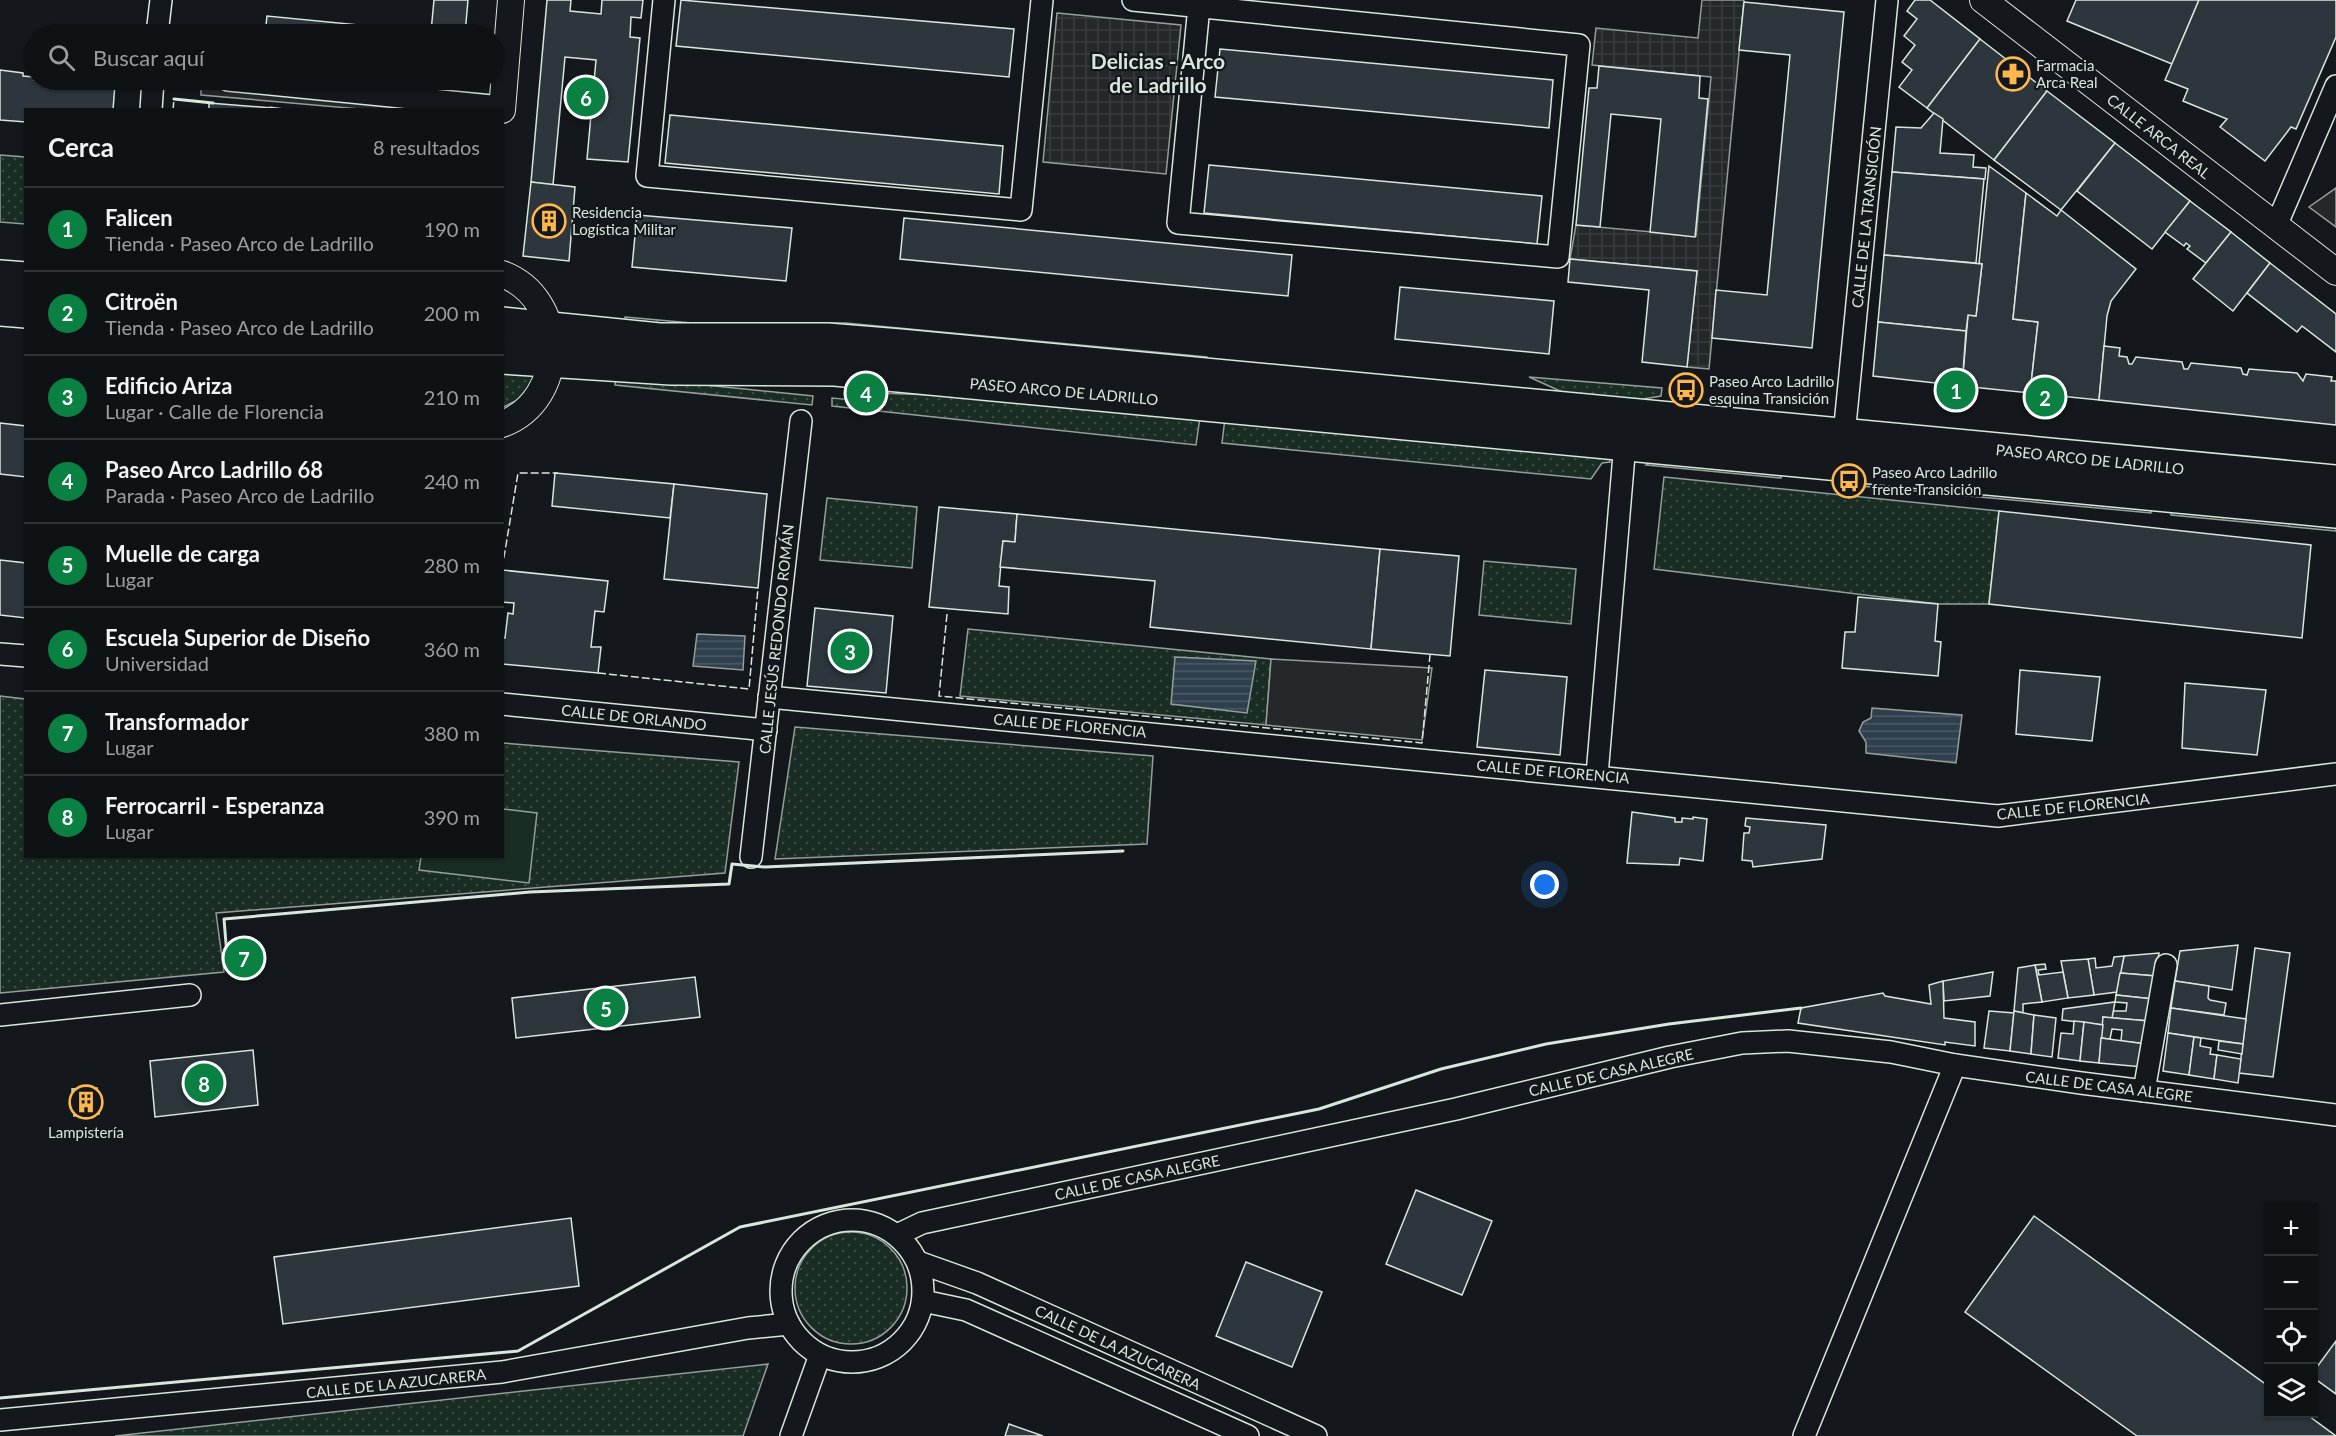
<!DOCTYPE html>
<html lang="es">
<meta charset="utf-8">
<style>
body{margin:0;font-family:Lato,sans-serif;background:#1d2022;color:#f1f3f6}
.controls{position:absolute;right:18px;bottom:18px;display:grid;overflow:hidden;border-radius:0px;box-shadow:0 2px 4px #0004}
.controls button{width:54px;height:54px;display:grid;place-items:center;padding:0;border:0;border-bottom:2px solid #2f3234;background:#0f1215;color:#f1f3f6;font:30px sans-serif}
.you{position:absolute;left:1545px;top:885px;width:21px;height:21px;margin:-15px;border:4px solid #fff;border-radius:50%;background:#1a73e8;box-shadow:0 0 0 9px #1a73e833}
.badge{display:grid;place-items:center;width:39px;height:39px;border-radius:50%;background:#0b8043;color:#fff;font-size:20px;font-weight:700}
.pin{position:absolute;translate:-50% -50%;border:3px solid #fff;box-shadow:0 2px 6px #0006}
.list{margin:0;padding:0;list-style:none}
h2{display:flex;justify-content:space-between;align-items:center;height:78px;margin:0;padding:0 24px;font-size:26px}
h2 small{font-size:20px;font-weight:400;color:#9b9ea0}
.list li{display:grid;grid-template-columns:39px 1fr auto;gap:18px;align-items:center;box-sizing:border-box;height:84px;padding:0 24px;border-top:2px solid #2f3234}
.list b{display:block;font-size:22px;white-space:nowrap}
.list p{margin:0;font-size:20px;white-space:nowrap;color:#9b9ea0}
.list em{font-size:20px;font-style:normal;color:#9b9ea0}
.icon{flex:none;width:33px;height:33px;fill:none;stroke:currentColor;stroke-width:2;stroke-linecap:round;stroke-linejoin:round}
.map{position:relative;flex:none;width:2336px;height:1436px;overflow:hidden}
.search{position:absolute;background:#0f1215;box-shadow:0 2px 4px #0004;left:24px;top:24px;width:480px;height:66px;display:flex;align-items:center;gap:15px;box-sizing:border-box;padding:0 21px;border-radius:33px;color:#9b9ea0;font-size:22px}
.panel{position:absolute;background:#0f1215;box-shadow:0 2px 4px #0004;left:24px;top:108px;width:480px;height:750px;border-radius:0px}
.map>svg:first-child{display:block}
.green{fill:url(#green-dots);stroke:#939e99;stroke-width:1.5}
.pitch{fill:#1a2d24;stroke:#939e99;stroke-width:1.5}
.parking{fill:#24282b;stroke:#939e99;stroke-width:1.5}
.plaza{fill:url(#plaza-grid);stroke:#939e99;stroke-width:1.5}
.water{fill:url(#water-rules);stroke:#939e99;stroke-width:1.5}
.building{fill:#2c363c;stroke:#d8e6dc;stroke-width:1.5}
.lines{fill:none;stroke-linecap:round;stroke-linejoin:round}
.minor-casing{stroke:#d8e6dc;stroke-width:24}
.tertiary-casing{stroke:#d8e6dc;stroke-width:28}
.primary-casing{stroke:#d8e6dc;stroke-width:36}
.minor{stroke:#14181c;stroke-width:21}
.tertiary{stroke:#14181c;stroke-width:26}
.primary{stroke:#14181c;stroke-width:33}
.fence{stroke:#d8e6dc;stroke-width:1.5;stroke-dasharray:8 3;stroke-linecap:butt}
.wall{stroke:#d8e6dc;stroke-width:3}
.labels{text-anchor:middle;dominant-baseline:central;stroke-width:4.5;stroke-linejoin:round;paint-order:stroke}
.poi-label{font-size:15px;fill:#d8e6dc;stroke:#14181c;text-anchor:start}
.street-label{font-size:15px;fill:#d8e6dc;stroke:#14181c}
.district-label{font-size:21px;font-weight:bold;fill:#d8e6dc;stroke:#14181c}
</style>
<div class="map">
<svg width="2336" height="1436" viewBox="0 0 2336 1436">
<defs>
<pattern id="green-dots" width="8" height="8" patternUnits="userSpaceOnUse" patternTransform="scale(1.5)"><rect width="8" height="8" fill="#1a2d24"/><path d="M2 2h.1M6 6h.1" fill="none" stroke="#3b4b43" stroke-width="1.8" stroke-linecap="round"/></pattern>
<pattern id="plaza-grid" width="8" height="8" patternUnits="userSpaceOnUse" patternTransform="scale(1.5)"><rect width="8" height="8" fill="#24282b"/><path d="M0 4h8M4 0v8" fill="none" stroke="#393d3f"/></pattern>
<pattern id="water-rules" width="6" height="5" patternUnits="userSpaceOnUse" patternTransform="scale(1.5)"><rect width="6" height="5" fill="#2f3f4d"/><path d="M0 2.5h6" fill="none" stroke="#4c5b66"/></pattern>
</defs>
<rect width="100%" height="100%" fill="#14181c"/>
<g class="green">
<polygon points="0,155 25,157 25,224 0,222"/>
<polygon points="625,317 692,323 846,323 1207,357 1207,363 625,324"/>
<polygon points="502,369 529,372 535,379 518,400 503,407"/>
<polygon points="616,376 813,396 812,405 615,385"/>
<polygon points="1529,377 1662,388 1661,396 1619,403 1580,400"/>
<polygon points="879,393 1011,398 1200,417 1196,445 832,406 832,398 876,402"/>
<polygon points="1225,418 1609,454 1610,462 1602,463 1591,479 1222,443"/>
<polygon points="1651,462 1781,471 1781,478 1646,465"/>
<polygon points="1664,477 1999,511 1989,604 1938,604 1654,569"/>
<polygon points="1861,479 2152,507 2151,513 1861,486"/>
<polygon points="827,498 917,507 912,568 820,560"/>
<polygon points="2172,509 2336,524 2336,531 2171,515"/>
<polygon points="1484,561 1576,569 1571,624 1479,615"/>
<polygon points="968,629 1271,659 1266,725 960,696"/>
<polygon points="0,696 25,699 26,856 502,856 503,743 739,762 725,873 216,913 224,972 0,993"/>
<polygon points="795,727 1153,756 1147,844 775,859"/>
<circle cx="851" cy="1288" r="56"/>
<polygon points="768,1364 743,1436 115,1436"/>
</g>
<polygon class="pitch" points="503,809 537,813 529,883 419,870 421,857 502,856"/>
<g class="parking">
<polygon points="309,80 409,80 447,83 445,91"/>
<polygon points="201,87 445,108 445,109 360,109 201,95"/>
<polygon points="2336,188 2336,227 2309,207"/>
<polygon points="1271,659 1432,668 1422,740 1266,725"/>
</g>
<g class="plaza">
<polygon points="1702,0 1744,0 1709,369 1687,367 1697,271 1570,259 1576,225 1696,236 1711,77 1592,65 1596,28 1698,38"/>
<polygon points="1057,13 1181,25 1166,174 1043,162"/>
</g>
<g class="water">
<polygon points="697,634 745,636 743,670 693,666"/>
<polygon points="1175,657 1256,661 1247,713 1171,704"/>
<polygon points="1872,708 1962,715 1956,763 1866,753 1866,742 1859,731 1863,722 1871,718"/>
</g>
<g class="building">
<polygon points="434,0 468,0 465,34 265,34 267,16 431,32"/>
<polygon points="547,0 571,0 570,11 601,14 602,0 643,0 641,18 631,17 630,37 640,38 628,162 587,159 596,60 565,57 553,185 531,182"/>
<polygon points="681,0 1014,29 1009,77 676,46"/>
<polygon points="1915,0 1930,0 1980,39 1927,108 1899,87 1912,70 1902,62 1915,45 1904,36 1917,19 1907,11"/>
<polygon points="2076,0 2199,0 2172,64 2067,21"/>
<polygon points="2199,0 2336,0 2336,37 2296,129 2291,127 2265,161 2220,127 2227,119 2183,101 2188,89 2165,80"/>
<polygon points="1744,2 1844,12 1812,348 1712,338 1716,290 1767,295 1790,55 1739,50"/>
<polygon points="1980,39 2047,91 1994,160 1927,108"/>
<polygon points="1220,49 1553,80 1549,128 1215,97"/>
<polygon points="1599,66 1700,76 1699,98 1708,99 1695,237 1650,232 1661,119 1611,114 1600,227 1576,225 1589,88 1597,88"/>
<polygon points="0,70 23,73 23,76 34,77 34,80 115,84 113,110 26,110 26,122 0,120"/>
<polygon points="2047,91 2115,143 2061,210 1994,160"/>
<polygon points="209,103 272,108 272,110 209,110"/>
<polygon points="1934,113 1943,119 1940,153 1974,155 1973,167 1986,168 1985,179 1892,172 1896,127 1921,128"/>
<polygon points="670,115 1003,146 999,194 665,163"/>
<polygon points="2115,143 2190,201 2152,249 2077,191"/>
<polygon points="1209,165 1542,196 1537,244 1204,213"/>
<polygon points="1989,166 2026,193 2013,319 2038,322 2030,393 1962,386 1968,315 1976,316 1982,264 1979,263"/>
<polygon points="1892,172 1984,179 1976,263 1884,255"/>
<polygon points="531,182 575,187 569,261 523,256"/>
<polygon points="2026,193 2057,216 2061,210 2136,269 2111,301 2107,316 2099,400 2030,393 2038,322 2013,319"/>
<polygon points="2190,201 2231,232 2206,263 2187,249 2190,246 2186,243 2184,246 2165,232"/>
<polygon points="637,215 792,228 786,281 632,267"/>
<polygon points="904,218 1292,255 1288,296 900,259"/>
<polygon points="2231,232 2270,263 2233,311 2193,279"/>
<polygon points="1884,255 1982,264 1976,316 1968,315 1966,331 1878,322"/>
<polygon points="1570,259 1697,271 1687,367 1642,362 1649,290 1568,282"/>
<polygon points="2270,263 2336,314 2336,352 2302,326 2297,332 2247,293"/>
<polygon points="1400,287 1554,301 1549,354 1395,339"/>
<polygon points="1878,322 1966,331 1962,386 1873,376"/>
<polygon points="2104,346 2120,348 2119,356 2127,357 2129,364 2132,364 2136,357 2182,362 2184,369 2188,369 2191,363 2241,368 2243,374 2247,375 2249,369 2297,373 2303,381 2306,374 2332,377 2331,381 2336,381 2336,425 2099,400"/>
<polygon points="0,423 26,426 26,477 0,474"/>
<polygon points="555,473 674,484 670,518 552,506"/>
<polygon points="674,484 767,494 758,588 664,579"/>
<polygon points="939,507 1017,514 1015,542 1003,541 999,586 1009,587 1008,614 929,607"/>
<polygon points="1999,511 2311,545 2302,638 1989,604"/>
<polygon points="1017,514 1380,549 1371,649 1150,627 1155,581 1000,567 1003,541 1015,542"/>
<polygon points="1380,549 1459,556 1450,656 1371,649"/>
<polygon points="0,560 26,563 26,618 0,615"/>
<polygon points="502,570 608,581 604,612 595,611 591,647 601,647 598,673 502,664 502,638 505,638 508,613 513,614 514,603 502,602"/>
<polygon points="1858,597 1938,604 1935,641 1941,642 1938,676 1842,668 1845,632 1855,632"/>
<polygon points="815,608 893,616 886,693 807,686"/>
<polygon points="1485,670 1567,677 1560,755 1477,747"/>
<polygon points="2020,670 2100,677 2092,741 2016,734"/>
<polygon points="2185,683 2266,690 2257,755 2182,748"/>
<polygon points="1632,812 1675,818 1675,822 1682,822 1682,818 1693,819 1693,817 1707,819 1703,861 1680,858 1679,865 1627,863"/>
<polygon points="1746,818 1826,825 1822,859 1753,867 1752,861 1742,860 1744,833 1749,833 1750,827 1745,826"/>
<polygon points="2238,945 2232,990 2175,981 2180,951"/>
<polygon points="2255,948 2290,953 2273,1077 2239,1073"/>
<polygon points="258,949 260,965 229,968 227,952"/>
<polygon points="2159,953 2156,976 2120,973 2124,956"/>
<polygon points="2124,956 2117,992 2094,995 2088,959 2095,958 2096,968 2112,966 2114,957"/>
<polygon points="2088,959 2094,995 2068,998 2061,961"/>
<polygon points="2045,964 2046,969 2038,970 2039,975 2063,972 2068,998 2042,1002 2035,965"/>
<polygon points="2035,965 2042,1002 2023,1004 2023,1013 2014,1011 2018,968"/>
<polygon points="1993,972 1990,996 1944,1001 1943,981"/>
<polygon points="2120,973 2156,976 2153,999 2116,995"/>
<polygon points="695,977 700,1017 516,1038 512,998"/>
<polygon points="1943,981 1944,1018 1975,1022 1975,1046 1945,1042 1945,1045 1798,1023 1801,1008 1883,993 1885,996 1931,1004 1929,985"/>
<polygon points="2175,981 2209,986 2208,998 2210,1000 2226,1003 2224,1015 2171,1008"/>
<polygon points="2116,995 2153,999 2149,1021 2112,1018 2113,1011 2126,1011 2127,1003 2115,1002"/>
<polygon points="2115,1002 2112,1018 2103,1017 2103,1025 2062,1020 2063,1009"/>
<polygon points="2171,1008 2246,1019 2243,1044 2168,1033"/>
<polygon points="1989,1011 2014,1013 2010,1051 1984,1048"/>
<polygon points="2014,1011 2034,1015 2031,1054 2010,1051"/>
<polygon points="2034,1015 2056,1018 2052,1057 2031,1054"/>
<polygon points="2103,1017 2149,1021 2146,1044 2121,1041 2122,1030 2112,1029 2110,1039 2101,1038"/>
<polygon points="2074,1021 2084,1022 2080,1061 2058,1058 2061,1033 2073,1034"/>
<polygon points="2084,1022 2103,1025 2099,1063 2080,1061"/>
<polygon points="2168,1033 2194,1037 2189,1075 2163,1071"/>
<polygon points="2194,1037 2201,1038 2200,1046 2211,1048 2210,1054 2217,1055 2214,1079 2189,1075"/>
<polygon points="2101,1038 2146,1044 2143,1067 2099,1063"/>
<polygon points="2219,1041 2243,1044 2242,1054 2218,1050"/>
<polygon points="253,1050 258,1105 155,1117 150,1061"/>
<polygon points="2217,1055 2241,1059 2238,1083 2214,1079"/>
<polygon points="97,1088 99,1114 74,1116 72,1089"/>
<polygon points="1416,1190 1492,1221 1462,1295 1386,1264"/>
<polygon points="2034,1216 2268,1386 2268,1414 2306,1414 2336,1436 2137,1436 1965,1312"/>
<polygon points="571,1218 579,1286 283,1324 274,1257"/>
<polygon points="1246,1262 1322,1292 1292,1367 1216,1336"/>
<polygon points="2336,1341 2336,1394 2314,1378 2314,1371"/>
<polygon points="1009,1424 1043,1436 1005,1436"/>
</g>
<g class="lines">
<g class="minor-casing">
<g id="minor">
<polyline points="664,0 647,176 1021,210 1042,0"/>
<polyline points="1133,0 1579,45 1558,257 1178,223 1199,6"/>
<polyline points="157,34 161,0"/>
<polyline points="228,80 502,107"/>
<polyline points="151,110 153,80"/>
<polyline points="2276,226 2336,86"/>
<polyline points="1855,443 1844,435 1887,0"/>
<polyline points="0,654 26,656"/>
<polyline points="769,697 1998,816 2336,774"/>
<polyline points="502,704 766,730"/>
<polyline points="1597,775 1625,443 1618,435"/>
<polyline points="751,857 801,421"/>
<polyline points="0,1015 190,995"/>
<polyline points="2144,1091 2166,965"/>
<circle cx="852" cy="1291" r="71"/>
<polyline points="897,1235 922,1223 1456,1109 1670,1057 1742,1043 1788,1041 1891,1052 1955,1065 2081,1083 2336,1115"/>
<polyline points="918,1262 977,1283 1316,1436"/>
<polyline points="923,1301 966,1310 1248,1436"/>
<polyline points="0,1420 502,1372 748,1328 789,1324"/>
<polyline points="791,1436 820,1355"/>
<polyline points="1804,1436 1955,1065"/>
</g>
</g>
<g class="tertiary-casing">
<g id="tertiary">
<polyline points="1983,0 2336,272"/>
<polyline points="502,110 511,0"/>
<path d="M 502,274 C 568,298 568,400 502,424"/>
</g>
</g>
<g class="primary-casing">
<g id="primary">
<polyline points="0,277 26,279"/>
<polyline points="0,309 26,311"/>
<polyline points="502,324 659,340 827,340 900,346 2336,482"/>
<polyline points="502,357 671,368 835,369 2336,511"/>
</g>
</g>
<use href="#minor" class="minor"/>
<use href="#tertiary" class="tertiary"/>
<use href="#primary" class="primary"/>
<g class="fence">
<polyline points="268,108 286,110"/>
<polyline points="173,110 174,99 209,103"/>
<polyline points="502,569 518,473 558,473"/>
<polyline points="947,614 939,696 1422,743 1430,655"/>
<polyline points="598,673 749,689 758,588"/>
</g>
<g class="wall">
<polyline points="174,99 213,103"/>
<polyline points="270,108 286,110"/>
<polyline points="227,956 224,919 530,892 729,884 732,864 765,867 1123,851"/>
<polyline points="0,1398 518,1351 740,1227 1319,1109 1441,1069 1546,1044 1669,1024 1801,1008"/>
</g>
</g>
<defs>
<g id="pharmacy-ring" transform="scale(1.725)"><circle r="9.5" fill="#14181c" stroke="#ffb74d" stroke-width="1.5"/><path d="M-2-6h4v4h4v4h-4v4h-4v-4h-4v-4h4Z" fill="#ffb74d"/></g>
<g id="building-ring" transform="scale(1.725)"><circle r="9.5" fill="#14181c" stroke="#ffb74d" stroke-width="1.5"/><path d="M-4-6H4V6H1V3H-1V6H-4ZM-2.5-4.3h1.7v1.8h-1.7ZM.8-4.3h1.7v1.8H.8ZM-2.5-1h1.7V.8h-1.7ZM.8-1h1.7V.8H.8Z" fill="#ffb74d"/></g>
<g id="bus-ring" transform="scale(1.725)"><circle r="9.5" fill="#14181c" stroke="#ffb74d" stroke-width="1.5"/><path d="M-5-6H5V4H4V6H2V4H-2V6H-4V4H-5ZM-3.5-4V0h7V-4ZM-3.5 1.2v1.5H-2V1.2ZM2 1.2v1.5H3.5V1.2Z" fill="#ffb74d"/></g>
</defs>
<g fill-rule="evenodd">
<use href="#pharmacy-ring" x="2013" y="74"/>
<use href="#building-ring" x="549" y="221"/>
<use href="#bus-ring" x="1686" y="390"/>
<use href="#bus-ring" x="1849" y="481"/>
<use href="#building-ring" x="86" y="1102"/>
</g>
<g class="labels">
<g class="poi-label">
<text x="2036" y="65">Farmacia<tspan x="2036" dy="17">Arca Real</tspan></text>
<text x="572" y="212">Residencia<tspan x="572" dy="17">Logística Militar</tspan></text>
<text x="1709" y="381">Paseo Arco Ladrillo<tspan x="1709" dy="17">esquina Transición</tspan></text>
<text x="1872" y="472">Paseo Arco Ladrillo<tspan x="1872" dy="17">frente Transición</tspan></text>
<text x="86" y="1132" text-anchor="middle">Lampistería</text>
</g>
<g class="street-label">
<text transform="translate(2159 136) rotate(38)">CALLE ARCA REAL</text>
<text transform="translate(1866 217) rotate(-84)">CALLE DE LA TRANSICIÓN</text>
<text transform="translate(1064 391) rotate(5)">PASEO ARCO DE LADRILLO</text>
<text transform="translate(2090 459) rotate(6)">PASEO ARCO DE LADRILLO</text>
<text transform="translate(776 639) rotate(-84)">CALLE JESÚS REDONDO ROMÁN</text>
<text transform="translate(634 717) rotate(6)">CALLE DE ORLANDO</text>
<text transform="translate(1070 725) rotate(5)">CALLE DE FLORENCIA</text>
<text transform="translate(1553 771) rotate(5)">CALLE DE FLORENCIA</text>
<text transform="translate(2073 806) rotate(-6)">CALLE DE FLORENCIA</text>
<text transform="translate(1611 1072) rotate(-13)">CALLE DE CASA ALEGRE</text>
<text transform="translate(2109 1086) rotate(7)">CALLE DE CASA ALEGRE</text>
<text transform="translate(1137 1177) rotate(-12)">CALLE DE CASA ALEGRE</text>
<text transform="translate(1118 1347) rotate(25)">CALLE DE LA AZUCARERA</text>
<text transform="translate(396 1383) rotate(-6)">CALLE DE LA AZUCARERA</text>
</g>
<g class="district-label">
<text x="1158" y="60">Delicias - Arco<tspan x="1158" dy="24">de Ladrillo</tspan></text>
</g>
</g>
</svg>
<div class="controls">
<button>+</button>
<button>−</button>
<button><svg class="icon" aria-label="locate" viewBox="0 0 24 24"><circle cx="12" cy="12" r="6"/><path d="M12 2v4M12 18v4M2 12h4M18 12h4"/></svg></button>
<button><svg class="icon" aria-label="layers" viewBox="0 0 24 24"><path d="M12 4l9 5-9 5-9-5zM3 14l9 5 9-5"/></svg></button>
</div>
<div class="you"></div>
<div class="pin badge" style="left:1956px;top:390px">1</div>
<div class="pin badge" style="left:2045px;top:397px">2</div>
<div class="pin badge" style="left:850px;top:651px">3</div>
<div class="pin badge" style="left:866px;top:393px">4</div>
<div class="pin badge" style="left:606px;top:1008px">5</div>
<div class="pin badge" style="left:586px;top:97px">6</div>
<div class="pin badge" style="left:244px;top:958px">7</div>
<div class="pin badge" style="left:204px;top:1083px">8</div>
<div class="search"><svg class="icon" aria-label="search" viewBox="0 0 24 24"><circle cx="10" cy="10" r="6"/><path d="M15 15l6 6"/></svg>Buscar aquí</div>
<section class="panel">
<h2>Cerca<small>8 resultados</small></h2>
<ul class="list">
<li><span class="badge">1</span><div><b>Falicen</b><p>Tienda · Paseo Arco de Ladrillo</p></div><em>190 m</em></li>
<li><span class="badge">2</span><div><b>Citroën</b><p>Tienda · Paseo Arco de Ladrillo</p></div><em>200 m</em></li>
<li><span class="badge">3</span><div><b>Edificio Ariza</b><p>Lugar · Calle de Florencia</p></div><em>210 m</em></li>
<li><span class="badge">4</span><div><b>Paseo Arco Ladrillo 68</b><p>Parada · Paseo Arco de Ladrillo</p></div><em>240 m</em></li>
<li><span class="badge">5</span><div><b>Muelle de carga</b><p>Lugar</p></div><em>280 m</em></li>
<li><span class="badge">6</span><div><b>Escuela Superior de Diseño</b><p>Universidad</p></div><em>360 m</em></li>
<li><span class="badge">7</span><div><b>Transformador</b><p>Lugar</p></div><em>380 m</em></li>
<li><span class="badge">8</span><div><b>Ferrocarril - Esperanza</b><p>Lugar</p></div><em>390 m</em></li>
</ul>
</section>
</div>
